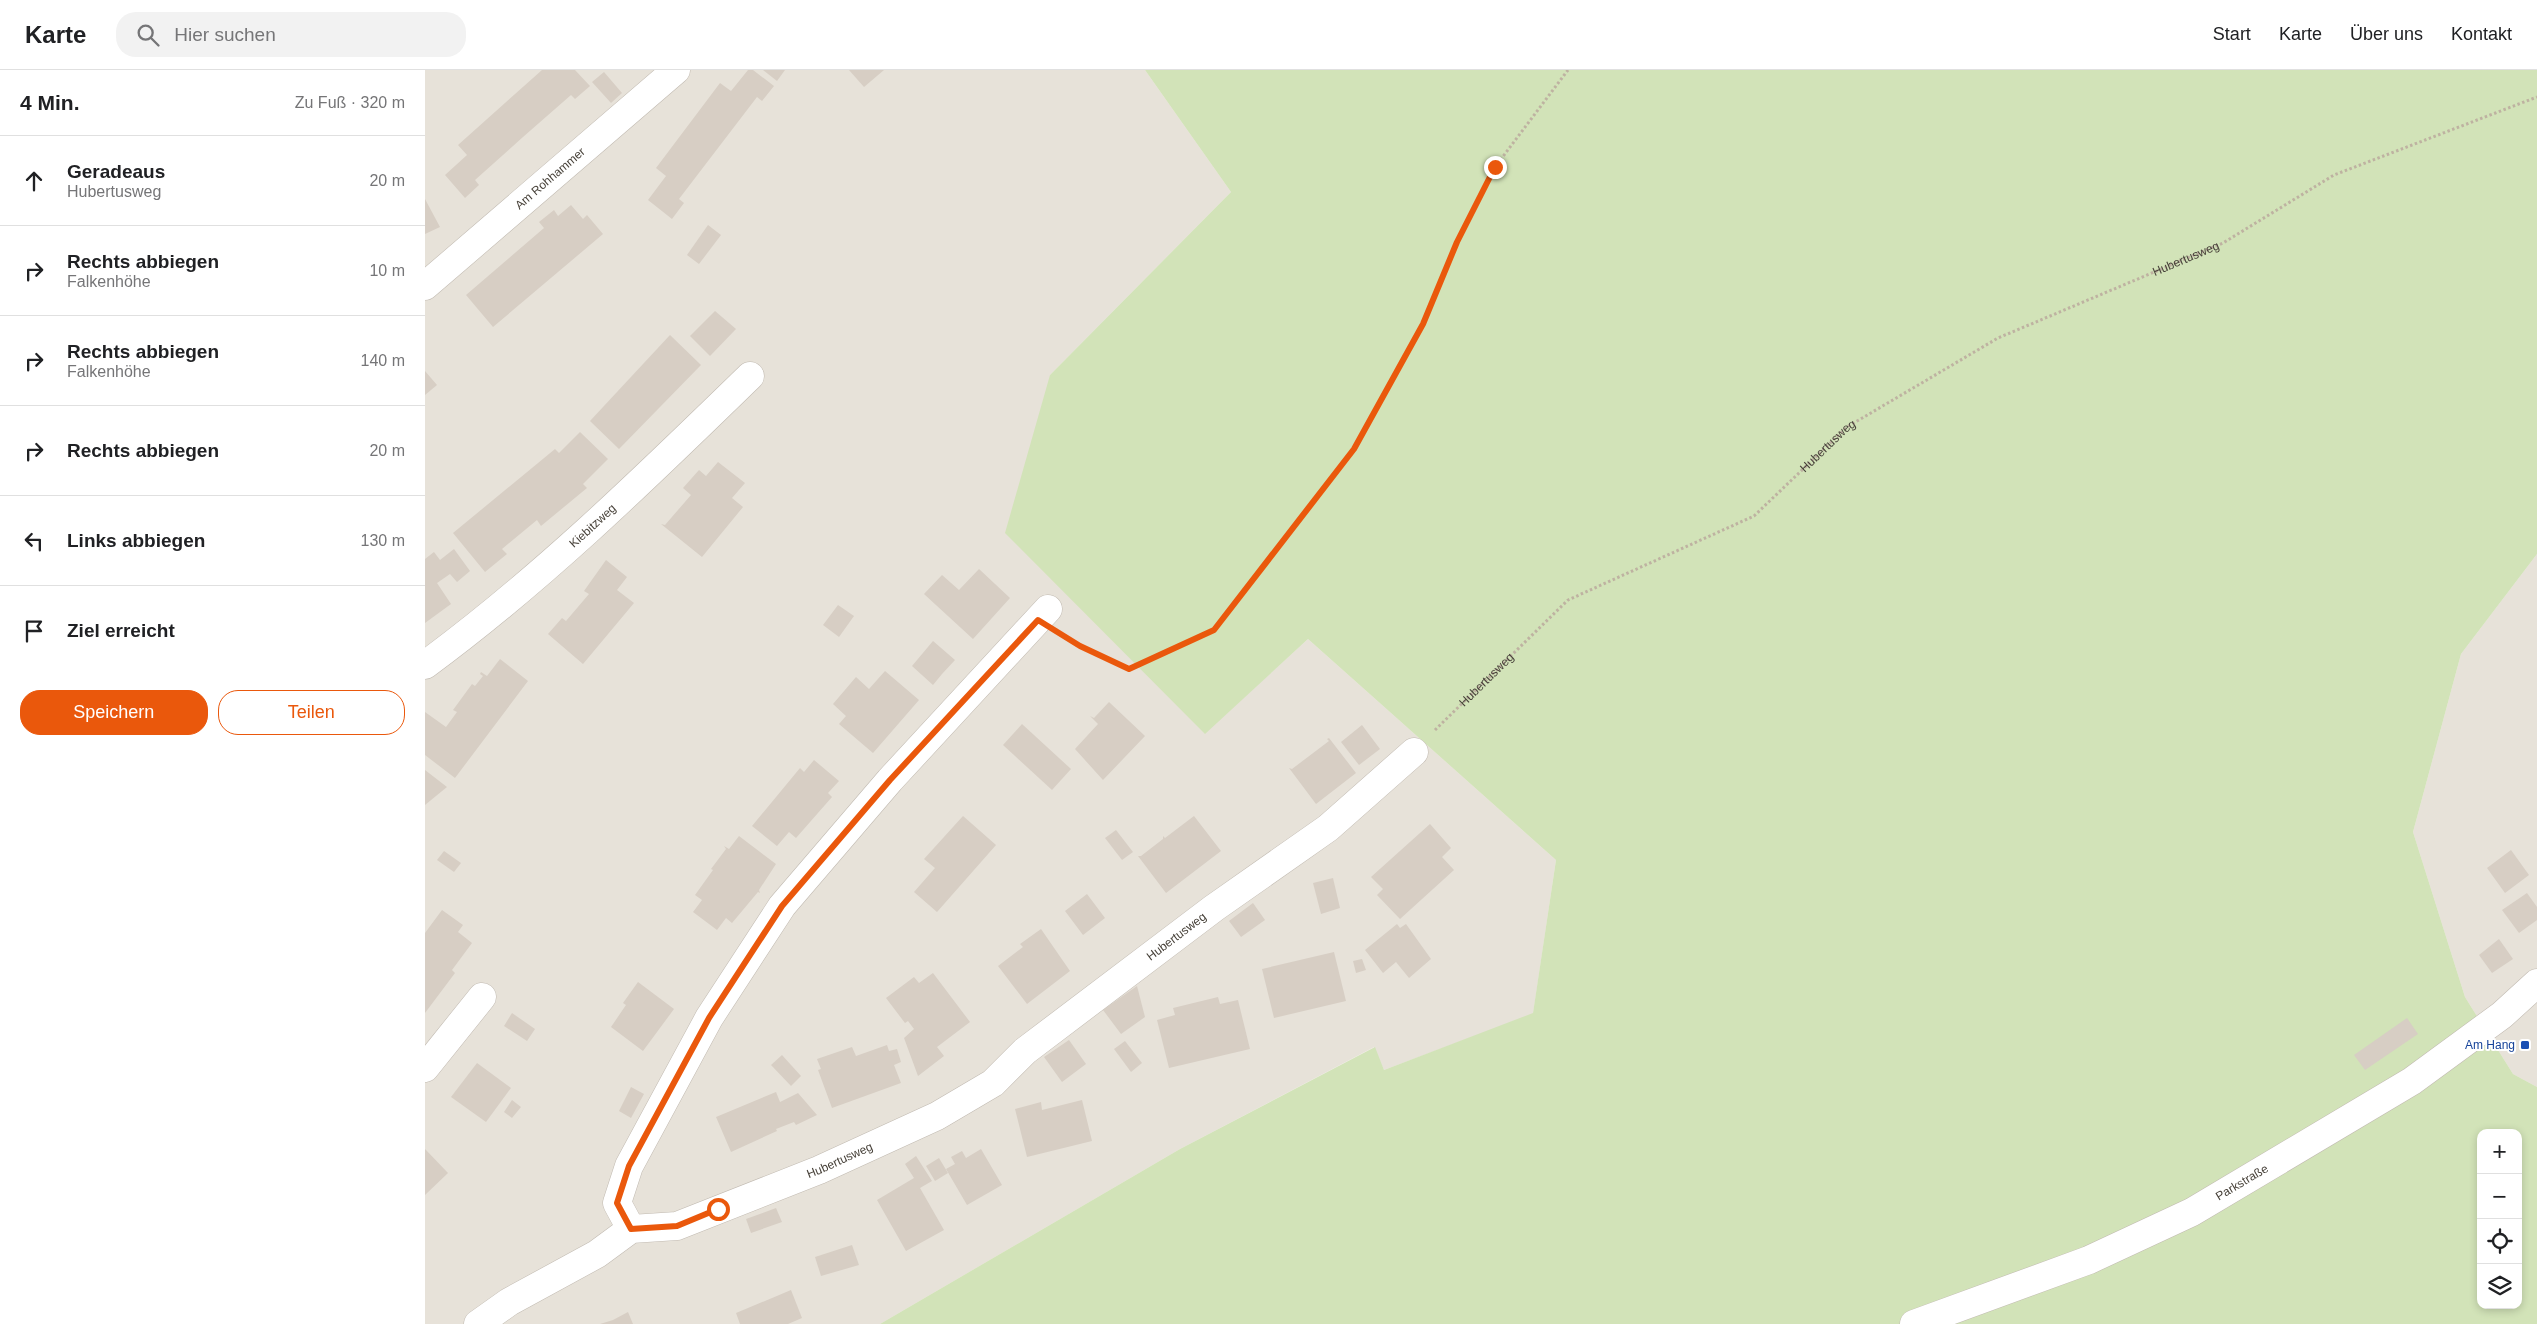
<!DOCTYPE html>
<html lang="de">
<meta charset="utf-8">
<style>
body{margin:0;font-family:Arial,sans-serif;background:#f2f2f2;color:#202124}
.controls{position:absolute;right:15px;bottom:15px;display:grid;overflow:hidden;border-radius:10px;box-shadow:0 2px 8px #0003}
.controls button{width:45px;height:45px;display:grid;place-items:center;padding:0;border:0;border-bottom:1px solid #e0e0e0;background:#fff;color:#202124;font:25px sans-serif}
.stop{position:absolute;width:15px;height:15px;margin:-11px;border:4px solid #ea580c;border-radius:50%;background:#fff}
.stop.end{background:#ea580c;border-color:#fff;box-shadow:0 1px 5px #0008}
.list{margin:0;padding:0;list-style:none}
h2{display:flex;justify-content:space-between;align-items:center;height:65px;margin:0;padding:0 20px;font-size:21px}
h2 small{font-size:16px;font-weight:400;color:#757577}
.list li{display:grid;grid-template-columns:32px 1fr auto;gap:15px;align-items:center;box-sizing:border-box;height:90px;padding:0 20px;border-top:1px solid #e0e0e0}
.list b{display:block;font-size:19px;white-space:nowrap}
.list p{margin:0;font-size:16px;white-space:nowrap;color:#757577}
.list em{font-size:16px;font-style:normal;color:#757577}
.actions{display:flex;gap:10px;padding:15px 20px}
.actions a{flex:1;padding:11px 0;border:1px solid #ea580c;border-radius:20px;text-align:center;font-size:18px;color:#ea580c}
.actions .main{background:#ea580c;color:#fff}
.icon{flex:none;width:28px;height:28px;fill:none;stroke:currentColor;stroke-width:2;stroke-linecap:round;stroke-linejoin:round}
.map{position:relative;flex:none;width:2112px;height:1254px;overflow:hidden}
header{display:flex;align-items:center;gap:30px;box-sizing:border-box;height:70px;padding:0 25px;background:#fff;border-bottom:1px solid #e0e0e0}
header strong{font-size:24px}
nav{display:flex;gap:28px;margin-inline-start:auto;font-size:18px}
.search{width:350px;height:45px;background:#f2f2f2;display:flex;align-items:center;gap:12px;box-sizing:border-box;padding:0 18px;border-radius:20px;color:#757577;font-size:19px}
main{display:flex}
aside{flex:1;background:#fff}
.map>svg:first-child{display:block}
.residential{fill:#e7e2d9}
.green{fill:#d2e3b8;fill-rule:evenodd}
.building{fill:#d7cec4}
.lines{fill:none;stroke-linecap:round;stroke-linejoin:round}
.minor-casing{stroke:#c1bab1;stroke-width:29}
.tertiary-casing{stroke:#c1bab1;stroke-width:29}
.path{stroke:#beb2a1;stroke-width:3;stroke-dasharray:2.5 2.5;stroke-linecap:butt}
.minor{stroke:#fff;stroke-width:28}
.tertiary{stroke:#fff;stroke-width:28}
.route{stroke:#ea580c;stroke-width:6}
.transit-dot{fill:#1a4fb4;stroke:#fff;stroke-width:2}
.labels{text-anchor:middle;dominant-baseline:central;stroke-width:4;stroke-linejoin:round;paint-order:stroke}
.street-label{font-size:12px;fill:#474139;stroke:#fff}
.transit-label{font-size:12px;fill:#164399;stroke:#fff;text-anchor:end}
</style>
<header>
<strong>Karte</strong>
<div class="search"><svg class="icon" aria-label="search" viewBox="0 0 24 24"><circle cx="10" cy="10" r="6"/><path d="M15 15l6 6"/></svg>Hier suchen</div>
<nav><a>Start</a><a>Karte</a><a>Über uns</a><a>Kontakt</a></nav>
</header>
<main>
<aside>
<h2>4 Min.<small>Zu Fuß · 320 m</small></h2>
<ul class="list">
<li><svg class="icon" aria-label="ahead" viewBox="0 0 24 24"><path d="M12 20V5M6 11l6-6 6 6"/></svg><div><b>Geradeaus</b><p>Hubertusweg</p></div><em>20 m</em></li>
<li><svg class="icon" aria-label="right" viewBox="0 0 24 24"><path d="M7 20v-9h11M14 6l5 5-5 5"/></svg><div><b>Rechts abbiegen</b><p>Falkenhöhe</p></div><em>10 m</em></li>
<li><svg class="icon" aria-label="right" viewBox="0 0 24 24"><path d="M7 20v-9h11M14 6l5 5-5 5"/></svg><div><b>Rechts abbiegen</b><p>Falkenhöhe</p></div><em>140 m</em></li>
<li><svg class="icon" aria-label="right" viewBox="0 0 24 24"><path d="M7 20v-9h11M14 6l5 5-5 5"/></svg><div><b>Rechts abbiegen</b></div><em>20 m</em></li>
<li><svg class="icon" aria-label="left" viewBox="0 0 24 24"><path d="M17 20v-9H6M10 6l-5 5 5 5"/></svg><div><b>Links abbiegen</b></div><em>130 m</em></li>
<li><svg class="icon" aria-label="arrive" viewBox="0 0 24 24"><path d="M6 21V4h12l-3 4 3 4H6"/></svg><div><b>Ziel erreicht</b></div></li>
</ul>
<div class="actions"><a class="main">Speichern</a><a>Teilen</a></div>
</aside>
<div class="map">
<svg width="2112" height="1254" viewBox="0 0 2112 1254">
<rect width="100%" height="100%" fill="#f3f0ea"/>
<g class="residential">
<polygon points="0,0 720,0 806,122 625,305 780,663 883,569 1131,790 1108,944 959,1000 949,977 755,1079 455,1254 0,1254"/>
<polygon points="2112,484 2112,1017 2088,1004 2040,927 1988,762 2036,584"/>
</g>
<path class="green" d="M 720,0 L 2112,0 L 2112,484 L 2036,584 L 1988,762 L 2040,927 L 2088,1004 L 2112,1017 L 2112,1254 L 455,1254 L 755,1079 L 950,977 L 959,1000 L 1108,943 L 1131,790 L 883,569 L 780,664 L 580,463 L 625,305 L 806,122 ZM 2056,1063 L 2093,1063 L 2093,1235 L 2056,1235 Z"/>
<g class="building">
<polygon points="117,0 150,0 165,16 150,29 146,25 98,67 50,110 54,115 40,128 20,105 42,85 33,75"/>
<polygon points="323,0 328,0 349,16 337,31 332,27 254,129 259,133 247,149 223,130 241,106 231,98 295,13 306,21"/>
<polygon points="338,0 360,0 352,11"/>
<polygon points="424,0 459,0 439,17"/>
<polygon points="179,2 197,23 186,33 167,12"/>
<polygon points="0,129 15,157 0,164"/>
<polygon points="146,135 158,149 162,145 178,164 68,257 41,225 119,158 114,152 129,140 133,146"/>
<polygon points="283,155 296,165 274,194 262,185"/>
<polygon points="290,241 311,259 285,286 265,266"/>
<polygon points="245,265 276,295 194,379 165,351"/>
<polygon points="0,301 12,315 0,325"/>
<polygon points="155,362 183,389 158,414 162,418 116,456 112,450 77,479 82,484 60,502 28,463 130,379 134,383"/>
<polygon points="293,392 320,413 307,428 318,437 277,487 236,454 240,455 266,425 258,418 274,400 281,406"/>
<polygon points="29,479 45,501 32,512 25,504 12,513 26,534 0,553 0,489 9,482 15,490"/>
<polygon points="181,490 202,507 192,520 209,533 158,594 123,564 137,548 141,551 164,524 159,521"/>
<polygon points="554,499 585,528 548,569 499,524 517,505 534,520"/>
<polygon points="413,535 429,546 414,567 398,555"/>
<polygon points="508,571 530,590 517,604 511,598 517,604 508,615 487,596"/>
<polygon points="75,589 103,611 30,708 0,685 0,642 21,657 32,642 28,640 47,614 50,616 58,606 55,604 56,602 62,606"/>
<polygon points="460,601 494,630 448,683 414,654 421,646 408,634 431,607 444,619"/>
<polygon points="684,632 720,666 678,710 650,679 673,654 665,646 669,648"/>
<polygon points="597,654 646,699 627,720 578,675"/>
<polygon points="937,655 955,679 934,695 916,672"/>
<polygon points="904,668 931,703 891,734 864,698 867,699 904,671 902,669"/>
<polygon points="389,690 414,711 403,723 407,727 371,768 364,762 352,776 327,756 375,698 379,702"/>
<polygon points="0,700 22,717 0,735"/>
<polygon points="538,746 571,775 512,842 489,822 510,798 499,789"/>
<polygon points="769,746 796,781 741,823 713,786 716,786 738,769 738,766 740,768"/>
<polygon points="1005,754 1026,778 1017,787 1029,800 975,849 952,825 958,819 946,807"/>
<polygon points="691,760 708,782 697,790 680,768"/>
<polygon points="314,766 351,794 334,820 335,823 333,822 307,853 301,848 292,860 268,842 277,830 270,825 288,800 286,799 301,779 299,776 304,779"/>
<polygon points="2086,780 2104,805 2080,823 2062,798"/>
<polygon points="19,781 36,793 29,802 12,790"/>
<polygon points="908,808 915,838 896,844 888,813"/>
<polygon points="2102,823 2112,837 2112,850 2094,863 2077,840"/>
<polygon points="662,824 680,848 658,865 640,841"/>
<polygon points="828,833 840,850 816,867 804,851"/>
<polygon points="17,840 38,855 33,862 47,873 27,900 30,903 0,943 0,863"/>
<polygon points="972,854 975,858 981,854 1006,889 984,908 971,892 958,903 940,880"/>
<polygon points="616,859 645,901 602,934 573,896 598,877 595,874"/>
<polygon points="2074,869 2088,889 2067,903 2054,885"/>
<polygon points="909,882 921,931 849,948 837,899"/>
<polygon points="937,889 941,900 931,903 928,891"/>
<polygon points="508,903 545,952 512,977 519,986 493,1006 479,968 489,959 483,951 480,953 461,928 489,907 494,913"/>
<polygon points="213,912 249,939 218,981 186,957 201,935 198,933"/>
<polygon points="712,916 720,947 696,964 678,940"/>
<polygon points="793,927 795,934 813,930 825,979 744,998 732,950 750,945 748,938"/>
<polygon points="87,943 110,959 102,971 79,956"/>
<polygon points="1982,948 1993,964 1940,1000 1929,985"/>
<polygon points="644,970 661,994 637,1012 619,987"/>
<polygon points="700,971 717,993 706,1002 689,979"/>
<polygon points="462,975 464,981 472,979 476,992 469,995 476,1013 407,1038 393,1000 396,999 392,989 427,977 431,986"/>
<polygon points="357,985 376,1006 366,1016 346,995"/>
<polygon points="52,993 86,1018 61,1052 26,1027"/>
<polygon points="206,1017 219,1024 206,1048 194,1041"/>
<polygon points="351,1022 355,1032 373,1023 392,1045 371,1055 369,1052 351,1059 352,1061 306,1082 291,1047"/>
<polygon points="87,1030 96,1037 87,1048 79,1042"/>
<polygon points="657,1030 667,1071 602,1087 590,1039 616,1032 617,1040"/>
<polygon points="0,1079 23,1103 0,1125"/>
<polygon points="556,1079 577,1115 542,1135 521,1099 530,1094 526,1087 537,1081 541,1088"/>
<polygon points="491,1086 507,1111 495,1118 519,1160 481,1181 452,1130 489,1108 480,1094"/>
<polygon points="514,1088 523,1103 510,1111 501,1096"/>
<polygon points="351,1138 357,1152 326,1163 321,1149"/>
<polygon points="427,1175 434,1195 396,1206 390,1187"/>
<polygon points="366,1220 377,1248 363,1254 315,1254 311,1243"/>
<polygon points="203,1242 208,1254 175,1254 188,1250"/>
</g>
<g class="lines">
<g class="minor-casing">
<g id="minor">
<path id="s2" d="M 0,216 L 251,0"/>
<path id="s3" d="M 0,595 C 117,509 221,407 325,306"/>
<polyline points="0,998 57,927"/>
<polyline points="206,1159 192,1133 204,1096 284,948 357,836 465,710 623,539"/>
<path id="s4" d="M 53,1254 L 84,1232 L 172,1184 L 206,1159 L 252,1156 L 394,1100 L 512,1046 L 568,1013 L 600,981 L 789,838 L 903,758 L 989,682"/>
</g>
</g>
<g class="tertiary-casing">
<g id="tertiary">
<path id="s5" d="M 1489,1254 L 1664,1190 L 1767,1142 L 1987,1011 L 2077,945 L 2112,913"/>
</g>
</g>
<g class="path">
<polyline points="639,566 655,576 705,599 789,560 929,379 998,254 1032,172 1070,97 1143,0"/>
<path id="s1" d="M 1010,660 L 1143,530 L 1329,446 L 1422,357 L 1573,268 L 1798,173 L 1909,105 L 2112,27"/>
</g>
<use href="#minor" class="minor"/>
<use href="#tertiary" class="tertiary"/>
</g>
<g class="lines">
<polyline class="route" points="293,1139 252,1156 206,1159 192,1133 204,1096 284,948 357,836 465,710 613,550 655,576 704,599 789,560 929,379 998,254 1032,172 1070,97"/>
</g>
<rect class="transit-dot" x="2095" y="970" width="10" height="10" rx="2.5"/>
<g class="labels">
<g class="street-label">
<text stroke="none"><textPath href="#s2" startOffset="165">Am Rohhammer</textPath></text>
<text stroke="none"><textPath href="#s1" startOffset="898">Hubertusweg</textPath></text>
<text stroke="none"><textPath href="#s1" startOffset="492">Hubertusweg</textPath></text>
<text stroke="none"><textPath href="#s3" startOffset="218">Kiebitzweg</textPath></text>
<text stroke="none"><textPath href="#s1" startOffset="72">Hubertusweg</textPath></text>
<text stroke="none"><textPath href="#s4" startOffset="809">Hubertusweg</textPath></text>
<text stroke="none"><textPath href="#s4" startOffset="402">Hubertusweg</textPath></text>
<text stroke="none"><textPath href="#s5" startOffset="358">Parkstraße</textPath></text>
</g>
<g class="transit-label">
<text x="2090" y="975">Am Hang</text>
</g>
</g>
</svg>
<div class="controls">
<button>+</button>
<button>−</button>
<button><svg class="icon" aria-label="locate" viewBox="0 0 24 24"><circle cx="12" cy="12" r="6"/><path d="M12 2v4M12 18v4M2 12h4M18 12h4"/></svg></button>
<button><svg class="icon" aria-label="layers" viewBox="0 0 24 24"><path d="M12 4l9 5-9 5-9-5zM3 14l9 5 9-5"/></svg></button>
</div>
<div class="stop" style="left:293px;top:1139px"></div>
<div class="stop end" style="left:1070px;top:97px"></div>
</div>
</main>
